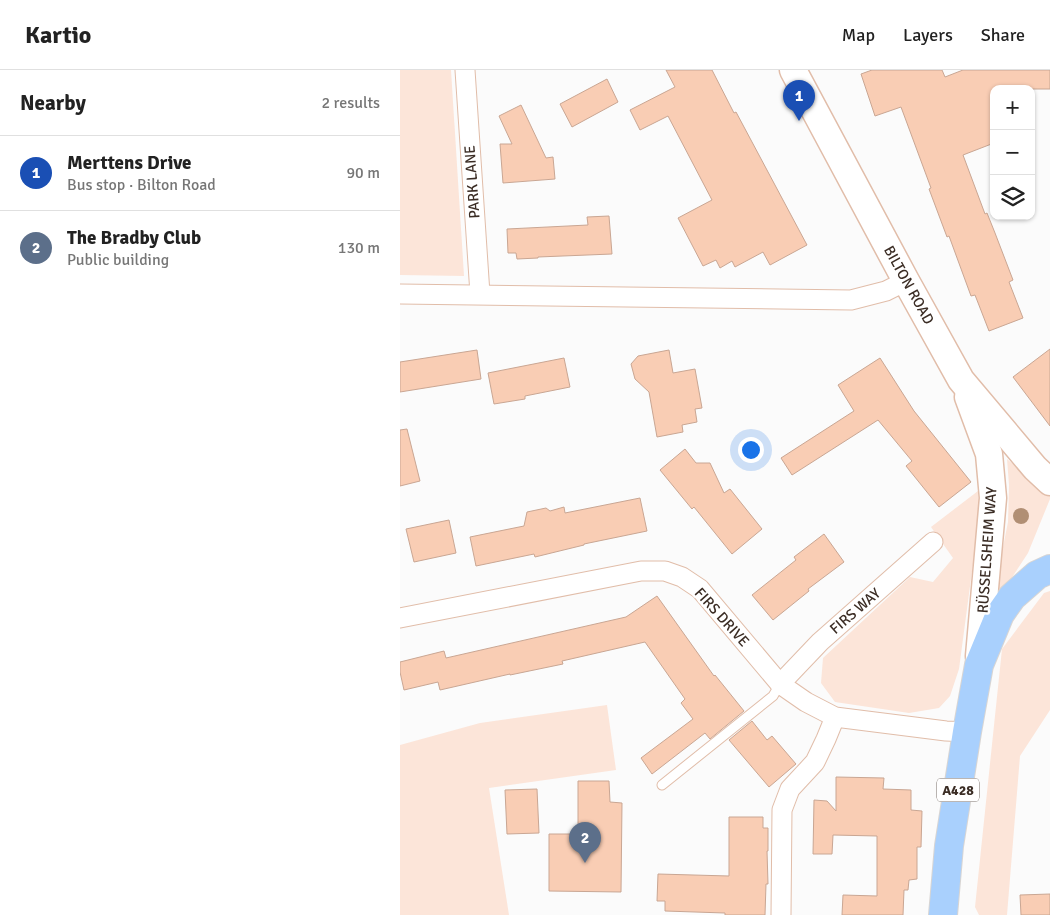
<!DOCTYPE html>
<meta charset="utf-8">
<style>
body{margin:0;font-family:Signika,sans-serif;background:#f2f2f2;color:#222}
.controls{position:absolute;right:15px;top:15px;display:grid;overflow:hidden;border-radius:10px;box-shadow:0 1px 4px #0004}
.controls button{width:45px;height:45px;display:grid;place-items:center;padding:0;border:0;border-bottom:1px solid #e0e0e0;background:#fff;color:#222;font:25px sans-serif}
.you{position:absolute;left:350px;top:379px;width:18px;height:18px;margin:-12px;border:4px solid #fff;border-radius:50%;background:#1a73e8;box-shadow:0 0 0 8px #1a73e833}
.badge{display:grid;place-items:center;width:32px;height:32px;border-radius:50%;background:#2563eb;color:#fff;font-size:16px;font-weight:700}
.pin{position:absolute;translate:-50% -41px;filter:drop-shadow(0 1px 2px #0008)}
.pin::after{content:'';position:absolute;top:26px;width:18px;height:15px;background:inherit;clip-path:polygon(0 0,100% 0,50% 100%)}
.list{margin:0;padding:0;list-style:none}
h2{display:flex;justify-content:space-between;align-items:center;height:65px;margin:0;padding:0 20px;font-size:21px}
h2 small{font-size:16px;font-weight:400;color:#767676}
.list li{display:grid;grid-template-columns:32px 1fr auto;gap:15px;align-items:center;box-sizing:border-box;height:75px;padding:0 20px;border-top:1px solid #e0e0e0}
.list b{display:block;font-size:19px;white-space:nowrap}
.list p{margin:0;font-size:16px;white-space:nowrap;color:#767676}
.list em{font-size:16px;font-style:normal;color:#767676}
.icon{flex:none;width:28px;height:28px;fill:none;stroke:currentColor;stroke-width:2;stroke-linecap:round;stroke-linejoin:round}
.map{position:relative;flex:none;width:650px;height:845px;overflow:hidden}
header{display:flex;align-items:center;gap:30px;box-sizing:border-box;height:70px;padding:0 25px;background:#fff;border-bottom:1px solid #e0e0e0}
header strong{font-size:24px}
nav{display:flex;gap:28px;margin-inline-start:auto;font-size:18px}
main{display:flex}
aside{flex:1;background:#fff}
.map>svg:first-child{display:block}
.green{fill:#fce5d9}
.building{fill:#f9cdb4;stroke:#c9a693}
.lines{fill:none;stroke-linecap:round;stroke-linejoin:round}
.lane-casing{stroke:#e1bda9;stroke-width:11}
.street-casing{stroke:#e1bda9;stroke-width:21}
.secondary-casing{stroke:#e1bda9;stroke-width:29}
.highway-casing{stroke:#d8d5d3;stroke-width:30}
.lane{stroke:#fff;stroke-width:9}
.street{stroke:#fff;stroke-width:19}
.secondary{stroke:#fff;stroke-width:26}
.highway{stroke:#a9d0fd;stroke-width:28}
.tree{fill:#b18f74}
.labels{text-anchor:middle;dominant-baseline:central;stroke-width:5;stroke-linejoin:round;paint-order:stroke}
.shield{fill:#fff;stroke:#766c66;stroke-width:1}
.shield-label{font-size:14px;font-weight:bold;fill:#3b2d25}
.street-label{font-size:15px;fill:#3b2d25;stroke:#fff}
</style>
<header>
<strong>Kartio</strong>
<nav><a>Map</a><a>Layers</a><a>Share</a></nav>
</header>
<main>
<aside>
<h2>Nearby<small>2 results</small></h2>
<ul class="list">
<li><span class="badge" style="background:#1a4fb4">1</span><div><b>Merttens Drive</b><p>Bus stop · Bilton Road</p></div><em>90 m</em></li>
<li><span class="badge" style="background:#5c6f8a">2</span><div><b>The Bradby Club</b><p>Public building</p></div><em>130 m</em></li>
</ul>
</aside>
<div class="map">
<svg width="650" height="845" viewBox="0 0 650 845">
<rect width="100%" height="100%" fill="#fbfbfb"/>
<g class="green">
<polygon points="0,0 51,0 64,206 0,205"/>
<polygon points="607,389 650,426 650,429 628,483 605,518 593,527 608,452 609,415"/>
<polygon points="578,421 580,441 559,599 550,626 539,638 509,643 435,632 421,613 423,588 510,507 533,512 553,488 531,457"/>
<polygon points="650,521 650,640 620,686 607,845 579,845 575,837 602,579 644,523"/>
<polygon points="207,635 216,700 89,718 109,845 0,845 0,675 80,653"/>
</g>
<g class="building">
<polygon points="266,0 312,0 334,43 336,42 407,175 370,195 363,182 335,197 332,191 320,198 316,190 303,196 278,148 312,130 268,46 240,60 230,40 275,17"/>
<polygon points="472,0 542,0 545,7 563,0 650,0 650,19 594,19 594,73 563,85 585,144 587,143 595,163 613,210 609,212 623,248 589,261 575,225 571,226 549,166 547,167 529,119 531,118 501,37 475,46 461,4"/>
<polygon points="207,9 218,32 172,57 160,34"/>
<polygon points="121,35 146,88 153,87 155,109 103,113 100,74 112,74 99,46"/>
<polygon points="209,146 212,184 138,187 138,188 117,189 116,183 108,183 107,159 188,155 187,147"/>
<polygon points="650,279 650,356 613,307"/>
<polygon points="77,280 81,309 0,322 0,292"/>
<polygon points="269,280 273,303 295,299 302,338 295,339 297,352 282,355 283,362 257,367 249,322 235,309 231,294 238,286"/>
<polygon points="164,288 170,317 125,326 125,329 94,334 88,303"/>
<polygon points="480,288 514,341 571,412 539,437 506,396 512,391 478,350 392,405 381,388 454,341 438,315"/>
<polygon points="7,359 20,411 0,416 0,360"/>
<polygon points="285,379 296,393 310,393 324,423 330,419 362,459 332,484 294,437 292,439 260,400"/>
<polygon points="240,428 247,461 184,474 184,475 135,487 134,484 76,496 70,467 124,456 127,442 146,438 150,441 164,437 165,443"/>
<polygon points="49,450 56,483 14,492 6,459"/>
<polygon points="424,464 444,492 408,519 409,521 373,550 352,525 396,490 394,487"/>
<polygon points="257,526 314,606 315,605 344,641 310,669 305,663 252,704 241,688 293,649 281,633 285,629 245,572 162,591 163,594 110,605 110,604 40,620 38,612 4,620 0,602 0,592 44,581 46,588 226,547"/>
<polygon points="352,651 367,670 372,666 396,694 369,717 329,670"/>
<polygon points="436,707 484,708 483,719 511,720 511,740 522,741 521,777 517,777 517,809 509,810 508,820 504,820 503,845 442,845 443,825 477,826 477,766 433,765 432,784 413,784 414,730 427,731 436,741"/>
<polygon points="178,711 209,711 210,732 222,733 221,822 149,821 149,764 178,764"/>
<polygon points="137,719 139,763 107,764 105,720"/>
<polygon points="329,747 363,747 363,758 368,758 368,781 367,781 368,814 366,814 365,845 325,845 325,843 265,841 265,831 257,831 258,804 329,806"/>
<polygon points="650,824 650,845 621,845 620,825"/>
</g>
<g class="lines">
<g class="lane-casing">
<polyline id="lane" points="262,715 373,626 380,614"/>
</g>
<g class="street-casing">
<g id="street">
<polyline points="65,0 80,224"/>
<polyline points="0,224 451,230 486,221 506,211"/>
<polyline points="0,548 241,501 265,501 282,507 300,519 380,614 406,632 435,647 546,661 567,662"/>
<polyline points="380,614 420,572 533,472"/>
<polyline points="381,845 382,740 390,719 415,692 426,669 435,647"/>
</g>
</g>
<g class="secondary-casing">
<g id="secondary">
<polyline points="393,0 506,211 561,310 635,398 650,412"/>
<polyline points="568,327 589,384 593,428 579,586"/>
</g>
</g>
<g class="highway-casing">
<polyline id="highway" points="543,845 549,776 567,662 579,595 600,544 612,527 637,505 650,499"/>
</g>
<use href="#lane" class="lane"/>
<use href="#street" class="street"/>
<use href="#secondary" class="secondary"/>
<use href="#highway" class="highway"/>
</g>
<circle class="tree" cx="621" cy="446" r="8"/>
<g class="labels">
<rect class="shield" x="537" y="708.5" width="42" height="23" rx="4"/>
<g class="shield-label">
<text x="558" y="720">A428</text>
</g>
<g class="street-label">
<text transform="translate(72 112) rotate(-94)">PARK LANE</text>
<text transform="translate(509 215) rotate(61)">BILTON ROAD</text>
<text transform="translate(587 480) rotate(-86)">RÜSSELSHEIM WAY</text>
<text transform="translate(455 541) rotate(-41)">FIRS WAY</text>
<text transform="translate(322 547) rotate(48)">FIRS DRIVE</text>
</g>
</g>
</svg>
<div class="controls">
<button>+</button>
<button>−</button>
<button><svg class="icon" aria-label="layers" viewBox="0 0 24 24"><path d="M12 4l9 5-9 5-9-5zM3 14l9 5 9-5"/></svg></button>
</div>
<div class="you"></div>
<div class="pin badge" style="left:399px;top:51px;background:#1a4fb4">1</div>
<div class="pin badge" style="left:185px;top:793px;background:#5c6f8a">2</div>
</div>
</main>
